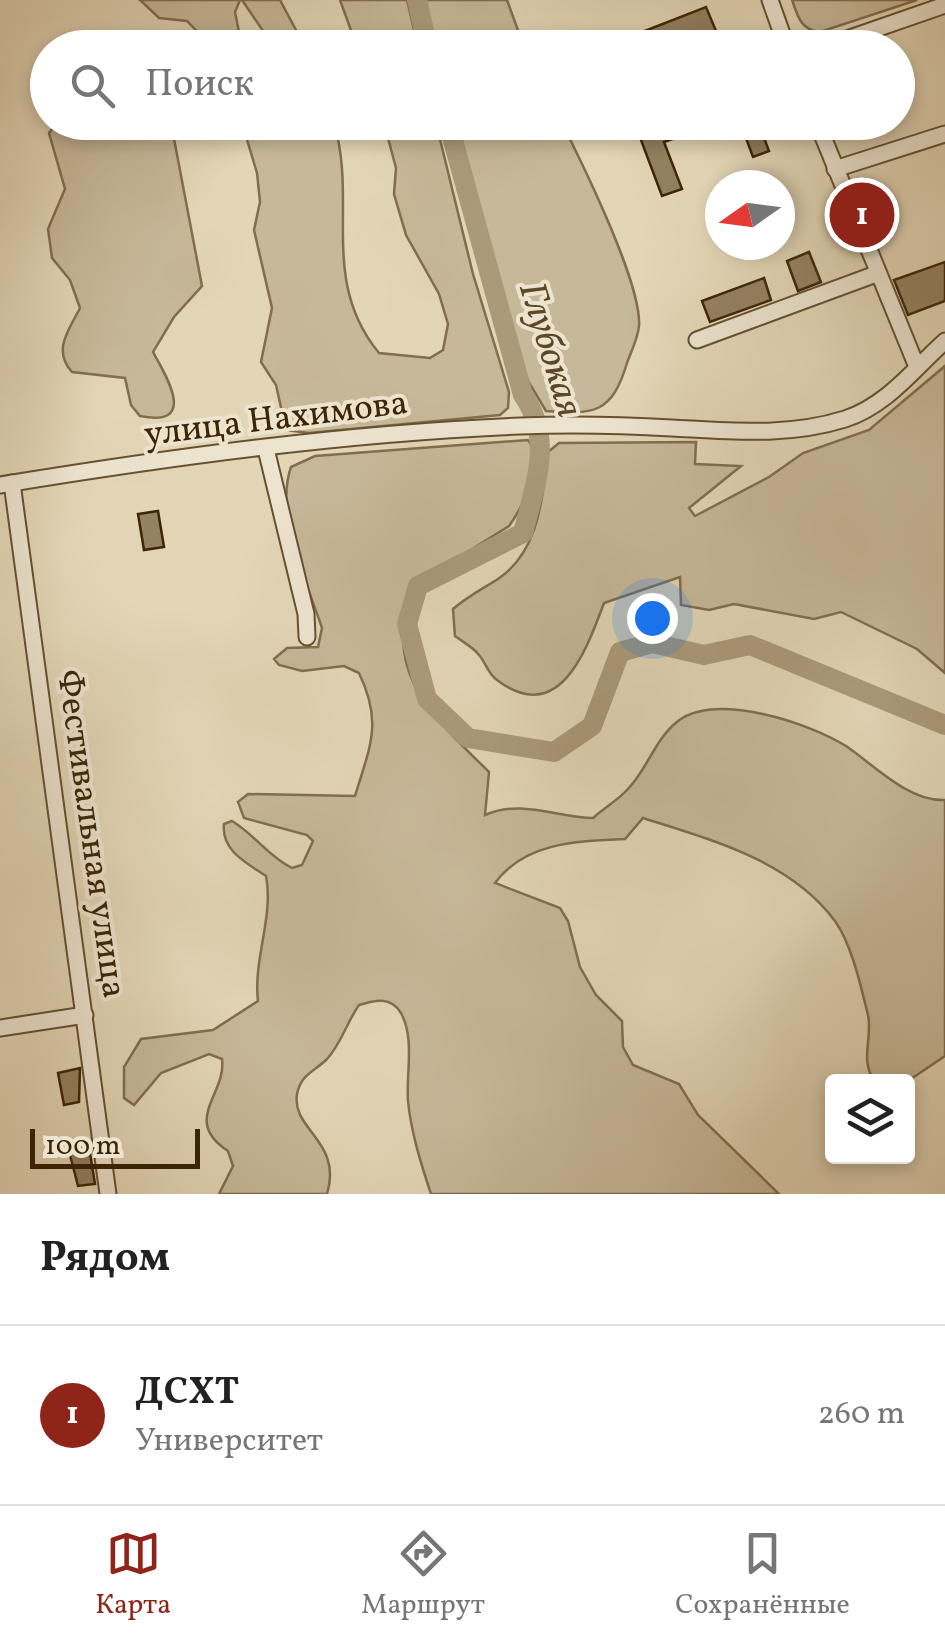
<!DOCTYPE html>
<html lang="ru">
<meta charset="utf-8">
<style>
body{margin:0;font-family:Vollkorn,serif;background:#f2f2f2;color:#222}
.controls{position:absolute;right:30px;bottom:30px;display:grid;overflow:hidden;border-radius:10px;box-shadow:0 5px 15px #0003}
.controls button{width:90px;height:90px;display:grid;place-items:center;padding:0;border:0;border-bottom:2px solid #e0e0e0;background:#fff;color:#222;font:50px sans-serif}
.compass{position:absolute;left:705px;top:170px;width:90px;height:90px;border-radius:50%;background:#fff;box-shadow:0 5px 15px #0003;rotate:256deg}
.scale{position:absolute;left:30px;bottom:25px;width:170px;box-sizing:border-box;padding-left:10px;border:5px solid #3d2504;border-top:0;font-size:28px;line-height:35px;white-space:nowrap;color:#3d2504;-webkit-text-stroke:8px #ede4d0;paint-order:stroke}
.you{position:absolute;left:652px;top:618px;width:35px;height:35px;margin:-25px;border:8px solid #fff;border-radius:50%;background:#1a73e8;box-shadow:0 0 0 15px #1a73e833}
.badge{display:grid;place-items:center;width:65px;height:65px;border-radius:50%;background:#8f2418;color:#fff;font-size:32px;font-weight:700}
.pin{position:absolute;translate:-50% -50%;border:5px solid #fff;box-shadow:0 2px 10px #0006}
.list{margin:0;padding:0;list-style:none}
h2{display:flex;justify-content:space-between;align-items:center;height:130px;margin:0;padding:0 40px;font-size:42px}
h2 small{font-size:32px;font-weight:400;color:#767676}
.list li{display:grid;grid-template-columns:65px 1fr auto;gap:30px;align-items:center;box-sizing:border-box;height:180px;padding:0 40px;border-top:2px solid #e0e0e0}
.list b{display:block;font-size:38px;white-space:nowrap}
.list p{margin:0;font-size:32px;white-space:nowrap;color:#767676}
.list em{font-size:32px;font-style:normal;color:#767676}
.icon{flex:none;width:55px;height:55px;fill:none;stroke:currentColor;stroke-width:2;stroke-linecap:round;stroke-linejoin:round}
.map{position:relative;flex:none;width:945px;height:1194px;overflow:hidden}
.search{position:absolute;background:#fff;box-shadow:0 5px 15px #0003;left:30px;right:30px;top:30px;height:110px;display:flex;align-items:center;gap:25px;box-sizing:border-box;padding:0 35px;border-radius:55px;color:#767676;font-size:38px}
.sheet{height:310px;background:#fff}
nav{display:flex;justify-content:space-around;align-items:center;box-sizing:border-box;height:140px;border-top:2px solid #e0e0e0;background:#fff;font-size:28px;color:#767676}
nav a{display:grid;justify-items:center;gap:5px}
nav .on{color:#8f2418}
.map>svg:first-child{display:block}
.green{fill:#c7b899;stroke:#826e4e;stroke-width:2.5}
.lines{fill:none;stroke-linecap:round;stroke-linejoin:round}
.river{stroke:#ab9a7a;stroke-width:20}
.building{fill:#938161;stroke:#3d2504;stroke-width:2.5}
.minor-casing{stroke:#665131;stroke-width:19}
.minor{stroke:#ede4d0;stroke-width:15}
.labels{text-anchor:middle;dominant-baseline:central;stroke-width:8;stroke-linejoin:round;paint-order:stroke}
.street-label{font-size:35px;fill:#3d2504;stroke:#ede4d0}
.water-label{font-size:38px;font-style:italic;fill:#5e4827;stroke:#ede4d0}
</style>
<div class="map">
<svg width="945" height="1194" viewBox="0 0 945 1194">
<rect width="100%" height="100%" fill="#e3d6b7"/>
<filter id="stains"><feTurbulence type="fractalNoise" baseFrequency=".002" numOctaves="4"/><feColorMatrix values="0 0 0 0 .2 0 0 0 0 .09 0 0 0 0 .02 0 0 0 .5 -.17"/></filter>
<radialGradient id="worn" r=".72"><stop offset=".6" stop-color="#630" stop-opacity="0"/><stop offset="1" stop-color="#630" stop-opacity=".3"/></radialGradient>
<g class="green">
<polygon points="140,0 240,0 235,12 242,47 212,47 187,21 159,18"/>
<polygon points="242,0 280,0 305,47 274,47"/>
<polygon points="340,0 407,0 418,47 357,47"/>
<polygon points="424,0 507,0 524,47 435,47"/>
<path d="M 792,0 L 917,0 L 820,32 C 801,30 798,17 792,0 Z"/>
<path d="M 57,123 L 171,123 L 202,286 L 174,317 L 153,352 C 167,377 198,428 140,416 L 131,405 L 125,378 L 72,372 C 52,350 69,330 80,308 L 70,280 L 52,258 L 48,229 L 65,189 L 49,133 Z"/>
<path d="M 242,123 L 334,123 C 358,203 319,280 379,353 L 430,358 L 443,350 L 448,324 L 439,294 L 406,235 L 394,194 L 396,168 L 384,123 L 436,123 L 473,274 L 509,392 L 508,408 L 500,415 L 309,433 L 286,430 L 276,385 L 261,362 L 272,308 L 254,230 L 260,202 L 257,173 Z"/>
<path d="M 454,123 L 562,123 C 582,163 642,285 639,326 C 638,338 631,352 627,363 C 612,413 595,415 546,411 L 525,376 Z"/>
<path d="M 945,366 L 945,673 L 917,649 L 841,612 L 814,619 L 734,604 L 709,610 L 681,605 L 680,577 L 604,603 C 587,648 560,728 497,680 C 488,674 486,663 479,655 C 473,647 463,642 455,636 L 453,609 C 468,596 482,589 498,579 C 540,551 542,497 548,452 L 559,443 L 696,442 L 695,464 L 741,466 L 689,508 L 695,516 L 769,477 L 803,453 L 869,430 Z"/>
<path d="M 528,440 C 545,460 523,507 509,526 L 414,585 C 379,673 433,716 489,772 L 485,815 C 520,799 556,817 593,818 C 604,808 618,800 628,789 C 648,768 655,739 678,721 C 717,692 809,723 846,746 C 874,765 909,802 945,800 L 945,1056 L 908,1081 L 875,1081 C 859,1062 873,1037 868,1015 C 861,987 852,945 835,921 C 790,860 711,840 643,818 L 625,839 C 578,841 525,842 495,883 L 560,908 L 568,921 L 580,967 L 596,995 L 622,1021 L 623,1047 L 633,1065 L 679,1084 L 698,1115 L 779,1194 L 431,1194 C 421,1164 411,1132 408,1101 C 406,1073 415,1039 401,1013 C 391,996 375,1000 359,1005 C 347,1022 341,1044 327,1059 C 314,1072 301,1074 297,1094 C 291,1130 343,1141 327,1194 L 219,1194 L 233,1166 L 228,1151 C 181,1120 227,1094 222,1059 L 209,1054 L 161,1073 L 134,1105 L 124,1098 L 124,1067 L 141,1039 L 213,1030 L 258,1001 C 253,960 274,916 266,876 C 247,863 221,851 224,824 L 232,821 C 254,834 268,856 292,868 L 302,865 L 313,841 L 307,835 L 244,818 L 238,802 L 248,794 L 355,796 C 370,746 383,723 359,673 L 344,666 L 302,671 L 279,665 L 274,659 L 287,648 L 318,647 L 322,628 C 307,582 274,515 291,467 L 315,456 Z"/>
</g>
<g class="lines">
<g class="river">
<polyline points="417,0 428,48"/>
<path d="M 448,122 L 523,395 C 554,439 535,485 523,533 L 418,586 L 407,624 L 427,699 L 468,738 L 554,752 L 592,726 L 620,652 L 652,643 L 704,655 L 750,645 L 945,725"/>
</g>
</g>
<g class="building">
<polygon points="706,7 716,31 674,48 622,48 619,41"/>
<polygon points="663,122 714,124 664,142 682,189 662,196 638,132"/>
<polygon points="740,122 758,122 769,151 753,157"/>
<polygon points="809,252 821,282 798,291 787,261"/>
<polygon points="945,262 945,301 908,315 894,280"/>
<polygon points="764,278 771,300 710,322 702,301"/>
<polygon points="158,511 164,547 144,550 138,514"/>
<polygon points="80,1068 79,1102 64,1105 58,1073"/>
<polygon points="89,1147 95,1184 78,1186 69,1151"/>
</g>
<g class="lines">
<g class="minor-casing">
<g id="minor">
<polyline points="770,0 787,48"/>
<polyline points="821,48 945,5"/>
<polyline points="817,122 917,367"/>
<polyline points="835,169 945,134"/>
<polyline points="697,340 876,274"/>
<polyline points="266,449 306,614 307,637"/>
<polyline points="12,483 108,1194"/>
<path d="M 0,485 C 171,457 347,433 520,426 C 570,424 621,425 672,428 C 730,431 788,437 845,419 C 886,406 914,369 945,341"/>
<polyline points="0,1028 85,1015"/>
</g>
</g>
<use href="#minor" class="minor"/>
</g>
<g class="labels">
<g class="street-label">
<text transform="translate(276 420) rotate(-7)">улица Нахимова</text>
<text transform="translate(90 834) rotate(82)">Фестивальная улица</text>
</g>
<g class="water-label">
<text transform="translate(549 350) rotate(73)">Глубокая</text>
</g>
</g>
<rect width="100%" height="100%" filter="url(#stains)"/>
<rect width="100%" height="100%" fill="url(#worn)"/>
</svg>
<div class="controls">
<button><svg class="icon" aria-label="layers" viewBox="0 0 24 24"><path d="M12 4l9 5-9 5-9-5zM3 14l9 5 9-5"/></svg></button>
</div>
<svg class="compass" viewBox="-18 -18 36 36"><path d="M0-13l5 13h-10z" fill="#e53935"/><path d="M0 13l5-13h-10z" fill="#767676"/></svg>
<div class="scale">100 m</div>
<div class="you"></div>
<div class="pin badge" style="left:862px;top:215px">1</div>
<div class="search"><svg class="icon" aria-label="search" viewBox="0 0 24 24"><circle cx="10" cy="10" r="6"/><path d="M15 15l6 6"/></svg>Поиск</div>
</div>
<section class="sheet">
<h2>Рядом<small></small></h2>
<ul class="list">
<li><span class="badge">1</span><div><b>ДСХТ</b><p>Университет</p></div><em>260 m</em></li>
</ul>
</section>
<nav>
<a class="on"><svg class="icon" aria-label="map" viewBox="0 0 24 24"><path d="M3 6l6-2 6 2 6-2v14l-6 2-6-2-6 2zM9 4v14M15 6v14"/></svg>Карта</a>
<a><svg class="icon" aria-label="directions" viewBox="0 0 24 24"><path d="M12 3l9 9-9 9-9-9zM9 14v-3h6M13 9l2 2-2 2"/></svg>Маршрут</a>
<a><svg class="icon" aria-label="saved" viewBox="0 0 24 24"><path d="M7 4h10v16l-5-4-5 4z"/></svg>Сохранённые</a>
</nav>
